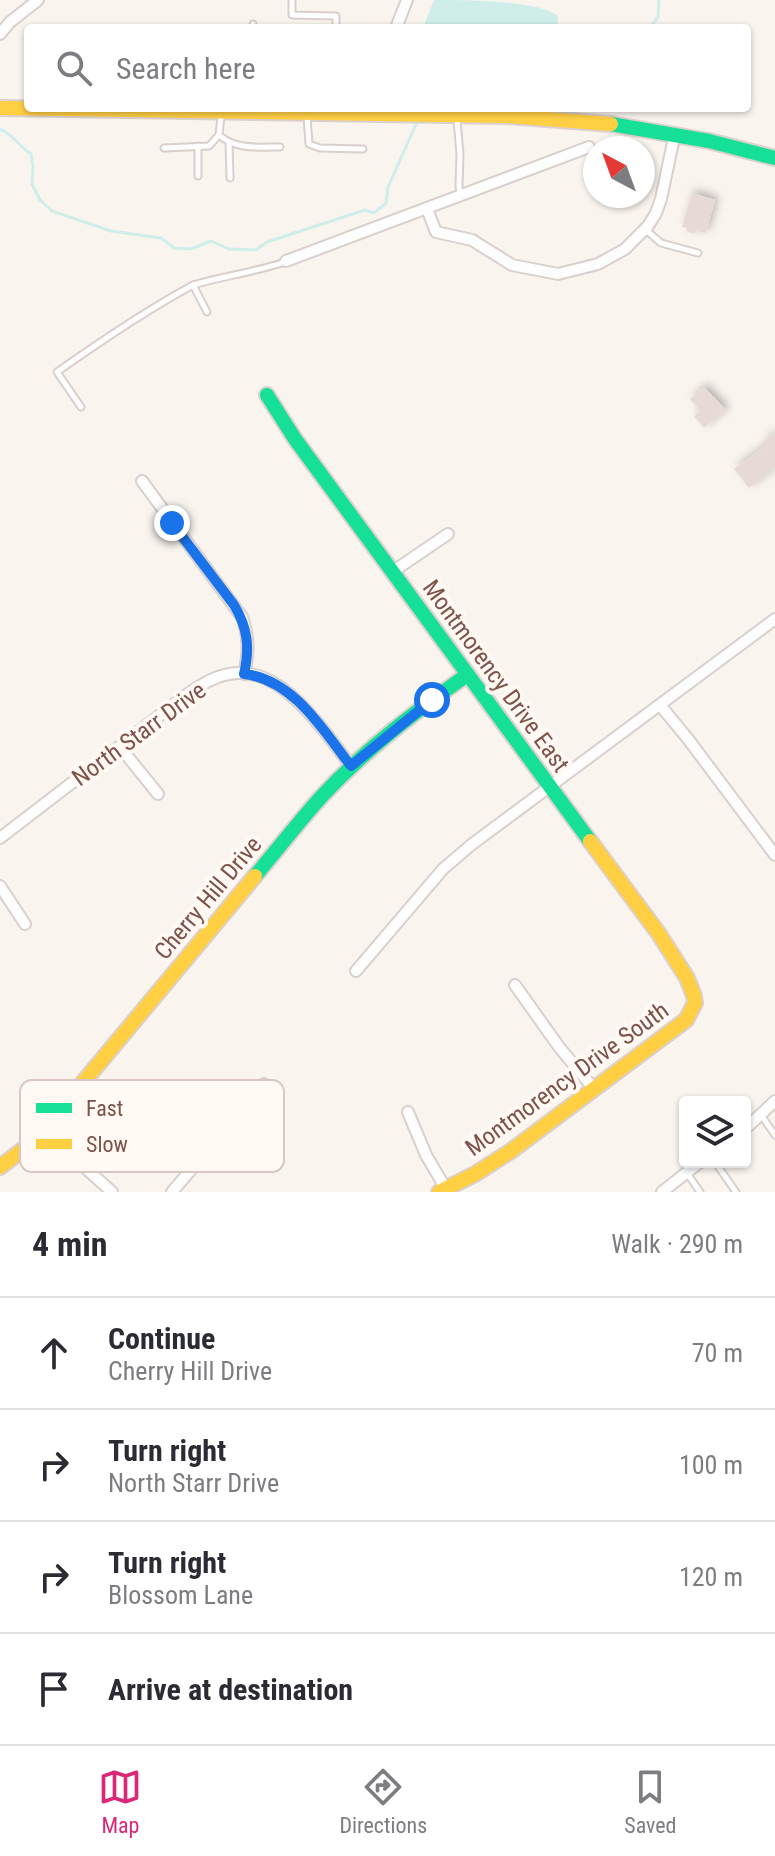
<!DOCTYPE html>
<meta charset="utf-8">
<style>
body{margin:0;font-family:"Roboto Condensed",sans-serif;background:#f2f2f3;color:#2b2b33}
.controls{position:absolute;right:24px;bottom:24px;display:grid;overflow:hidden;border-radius:8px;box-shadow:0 2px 6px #0004}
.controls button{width:72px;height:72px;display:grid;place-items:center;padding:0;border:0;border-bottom:2px solid #e1e1e2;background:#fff;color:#2b2b33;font:40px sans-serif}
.compass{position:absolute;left:583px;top:136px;width:72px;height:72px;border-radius:50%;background:#fff;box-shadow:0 2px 6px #0004;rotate:319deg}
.stop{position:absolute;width:24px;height:24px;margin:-18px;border:6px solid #1a73e8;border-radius:50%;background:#fff}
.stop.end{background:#1a73e8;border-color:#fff;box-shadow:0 2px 8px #0008}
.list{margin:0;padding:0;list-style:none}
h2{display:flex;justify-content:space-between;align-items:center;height:104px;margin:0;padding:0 32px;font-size:34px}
h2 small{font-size:26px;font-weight:400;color:#7c7c81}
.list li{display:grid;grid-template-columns:52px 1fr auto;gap:24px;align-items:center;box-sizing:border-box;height:112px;padding:0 32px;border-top:2px solid #e1e1e2}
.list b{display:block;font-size:30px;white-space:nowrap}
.list p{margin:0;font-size:26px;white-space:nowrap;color:#7c7c81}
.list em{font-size:26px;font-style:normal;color:#7c7c81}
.icon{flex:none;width:44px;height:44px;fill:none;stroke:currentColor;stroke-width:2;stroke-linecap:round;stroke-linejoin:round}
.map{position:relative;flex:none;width:775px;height:1192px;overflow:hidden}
.search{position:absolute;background:#fff;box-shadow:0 2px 6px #0004;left:24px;right:24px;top:24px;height:88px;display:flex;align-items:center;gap:20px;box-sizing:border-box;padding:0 28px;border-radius:8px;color:#7c7c81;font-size:30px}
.sheet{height:552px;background:#fff}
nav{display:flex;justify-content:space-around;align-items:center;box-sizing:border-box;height:112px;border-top:2px solid #e1e1e2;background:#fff;font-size:22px;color:#7c7c81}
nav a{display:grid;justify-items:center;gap:4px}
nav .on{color:#db2777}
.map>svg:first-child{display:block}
.water{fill:#cfede9}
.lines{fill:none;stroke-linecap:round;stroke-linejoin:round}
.stream{stroke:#cfede9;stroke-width:3}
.building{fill:#e7dad6;filter:url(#shadow)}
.lane-casing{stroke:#d9cfcc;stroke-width:9}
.street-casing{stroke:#d9cfcc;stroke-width:14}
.fast-casing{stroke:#dbd0cc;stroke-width:18}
.slow-casing{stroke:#dbd0cc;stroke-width:18}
.lane{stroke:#fefdfd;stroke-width:5}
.street{stroke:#fefdfd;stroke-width:10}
.fast{stroke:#16e098;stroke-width:14}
.slow{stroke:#ffcf43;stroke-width:14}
.route{stroke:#1a73e8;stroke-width:10}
.labels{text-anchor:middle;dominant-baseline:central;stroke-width:8;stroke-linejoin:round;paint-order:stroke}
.street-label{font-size:24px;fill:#7c524b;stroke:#fff8f3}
.key{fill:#fff8f3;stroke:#d8c6c1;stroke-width:2}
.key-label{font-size:22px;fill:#7c524b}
</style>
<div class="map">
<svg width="775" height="1192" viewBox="0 0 775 1192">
<defs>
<filter id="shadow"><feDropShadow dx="3.5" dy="-3.5" stdDeviation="4" flood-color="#0004"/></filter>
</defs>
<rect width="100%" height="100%" fill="#faf4ef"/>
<path class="water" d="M 434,0 C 465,0 538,0 558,16 L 557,28 L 423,28 Z"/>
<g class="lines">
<g class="stream">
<polyline points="624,28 625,28"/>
<polyline points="650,28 658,17 659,0"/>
<path d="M 0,129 C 16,136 17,145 31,154 L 33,166 L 32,184 L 40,200 L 52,211 L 111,231 L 161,238 L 174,248 L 191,249 L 211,241 L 229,249 L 256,250 L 267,242 L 365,210 L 374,213 L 386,203 L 388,187 L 417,122"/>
</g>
</g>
<g class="building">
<polygon points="692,193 715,200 706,233 695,231 694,234 686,231 687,228 682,227"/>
<polygon points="704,387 726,410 704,428 694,416 700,411 690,399"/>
<polygon points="775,433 775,468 749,488 734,469 767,444 764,441"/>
</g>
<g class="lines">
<g class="lane-casing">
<g id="lane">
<polyline points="292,0 292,15 336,16 336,28"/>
<polyline points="253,28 253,24"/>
<path d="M 221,116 L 219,135 C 236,150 259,147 280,147"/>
<polyline points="307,117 309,144 320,148 363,149"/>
<polyline points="457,120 460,154 459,186 460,193"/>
<polyline points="229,142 230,178"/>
<polyline points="198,146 198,176"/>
<polyline points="164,148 209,146 219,135"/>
<polyline points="646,230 661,243 698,253"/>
<path d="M 207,312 L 193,285 C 224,276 255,272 285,262"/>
<path d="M 81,407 L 57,372 C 101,341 145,311 193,285"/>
<polyline points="761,1115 775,1135"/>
<polyline points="715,1162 736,1192"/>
<polyline points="687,1173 700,1192"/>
</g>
</g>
<g class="street-casing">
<g id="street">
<polyline points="396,28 407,0"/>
<polyline points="0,34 10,22 38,0"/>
<polyline points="427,209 436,232 472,240 512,265 558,274 598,264 625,249 648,226 656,213 661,199 675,133"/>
<polyline points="286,261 589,147"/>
<path d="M 142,481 L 242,617 C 249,637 249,653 244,674"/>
<polyline points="392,572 448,534"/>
<polyline points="660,705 688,739 775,855"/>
<polyline points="120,747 158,794"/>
<path d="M 0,838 L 185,696 C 200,685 217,674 237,673 C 285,670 325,732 351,766"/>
<polyline points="0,886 25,924"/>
<polyline points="356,971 443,869 471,845 775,619"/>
<polyline points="515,985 559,1047 594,1089"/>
<polyline points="408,1112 426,1155 446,1189"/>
<polyline points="46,1127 61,1146 112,1192"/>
<polyline points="745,1129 775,1101"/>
<polyline points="172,1192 264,1084"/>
<polyline points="662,1192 700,1162"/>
</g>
</g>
<g class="fast-casing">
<g id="fast">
<polyline points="611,124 709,141 775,158"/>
<polyline points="267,395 295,439 590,841"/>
<path d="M 255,876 C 278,849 300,820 323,795 C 366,749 416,711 467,675"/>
</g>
</g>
<g class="slow-casing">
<g id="slow">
<polyline points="0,108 508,116 611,124"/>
<polyline points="0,1167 29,1145 46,1127 255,876"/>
<polyline points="439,1192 475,1174 511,1151 686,1020 695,1003 694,996 687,978 659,934 590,841"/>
</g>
</g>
<use href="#lane" class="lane"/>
<use href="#street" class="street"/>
<use href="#fast" class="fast"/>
<use href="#slow" class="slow"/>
</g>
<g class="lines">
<path class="route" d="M 172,523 L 234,605 C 248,628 250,648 244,674 C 293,679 323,730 351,766 L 432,700"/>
</g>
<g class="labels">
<g class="street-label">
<text transform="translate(496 676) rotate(54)">Montmorency Drive East</text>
<text transform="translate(139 734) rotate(-36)">North Starr Drive</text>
<text transform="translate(208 898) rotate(-50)">Cherry Hill Drive</text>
<text transform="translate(567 1079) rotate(-36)">Montmorency Drive South</text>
</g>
</g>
<rect x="20" y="1080" width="264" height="92" rx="12" class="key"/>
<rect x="36" y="1103" width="36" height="10" fill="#16e098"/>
<rect x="36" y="1139" width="36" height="10" fill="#ffcf43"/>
<g class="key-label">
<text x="86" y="1116">Fast</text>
<text x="86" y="1152">Slow</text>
</g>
</svg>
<div class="controls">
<button><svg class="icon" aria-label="layers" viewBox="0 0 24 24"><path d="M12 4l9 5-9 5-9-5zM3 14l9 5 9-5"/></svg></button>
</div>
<svg class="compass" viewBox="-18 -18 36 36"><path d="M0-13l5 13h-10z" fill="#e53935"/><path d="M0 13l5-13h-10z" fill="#7c7c81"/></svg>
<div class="stop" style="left:432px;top:700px"></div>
<div class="stop end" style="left:172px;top:523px"></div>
<div class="search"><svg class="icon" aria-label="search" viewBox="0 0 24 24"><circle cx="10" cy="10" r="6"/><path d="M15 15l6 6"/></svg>Search here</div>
</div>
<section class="sheet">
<h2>4 min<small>Walk · 290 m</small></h2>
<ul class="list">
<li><svg class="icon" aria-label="ahead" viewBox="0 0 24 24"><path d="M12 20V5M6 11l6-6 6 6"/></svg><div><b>Continue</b><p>Cherry Hill Drive</p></div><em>70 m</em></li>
<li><svg class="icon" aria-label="right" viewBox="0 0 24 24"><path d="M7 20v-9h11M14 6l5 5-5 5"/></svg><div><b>Turn right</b><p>North Starr Drive</p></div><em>100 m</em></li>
<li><svg class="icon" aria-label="right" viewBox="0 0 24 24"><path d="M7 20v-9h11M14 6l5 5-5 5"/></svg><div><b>Turn right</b><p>Blossom Lane</p></div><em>120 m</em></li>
<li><svg class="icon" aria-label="arrive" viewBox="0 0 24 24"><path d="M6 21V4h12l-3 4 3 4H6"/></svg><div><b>Arrive at destination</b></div></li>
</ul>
</section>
<nav>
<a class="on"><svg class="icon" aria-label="map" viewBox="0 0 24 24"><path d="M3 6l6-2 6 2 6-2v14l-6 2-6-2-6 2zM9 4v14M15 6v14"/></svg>Map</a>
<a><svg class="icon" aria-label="directions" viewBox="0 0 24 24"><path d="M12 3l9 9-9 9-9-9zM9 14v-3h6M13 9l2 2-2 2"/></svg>Directions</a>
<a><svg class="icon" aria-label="saved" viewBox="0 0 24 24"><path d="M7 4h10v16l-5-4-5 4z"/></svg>Saved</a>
</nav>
